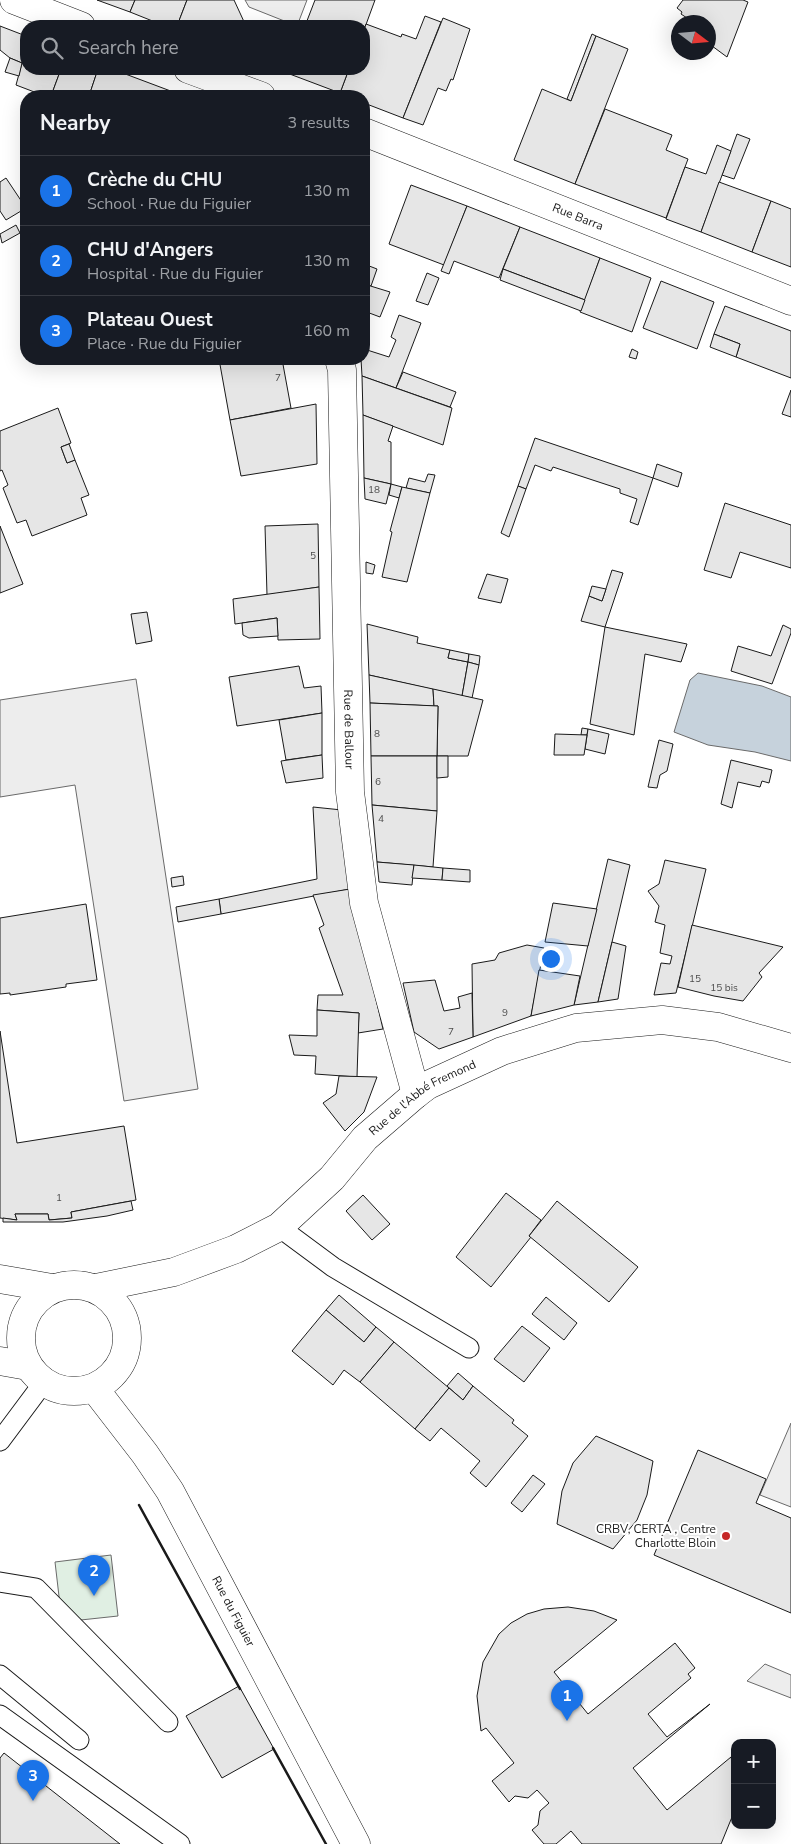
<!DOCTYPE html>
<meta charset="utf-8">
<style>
body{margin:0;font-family:"Nunito Sans",sans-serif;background:#20242c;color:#f1f3f6}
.controls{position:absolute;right:15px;bottom:15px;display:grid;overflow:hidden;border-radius:10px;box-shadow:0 5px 20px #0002}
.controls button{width:45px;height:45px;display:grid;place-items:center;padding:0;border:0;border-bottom:1px solid #363941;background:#171b24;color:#f1f3f6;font:25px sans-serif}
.compass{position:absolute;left:671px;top:15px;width:45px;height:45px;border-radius:50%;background:#171b24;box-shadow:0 5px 20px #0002;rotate:106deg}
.you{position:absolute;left:550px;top:958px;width:18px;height:18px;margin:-12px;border:4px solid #fff;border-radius:50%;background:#1a73e8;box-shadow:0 0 0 8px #1a73e833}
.badge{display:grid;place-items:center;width:32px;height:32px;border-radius:50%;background:#1a73e8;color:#fff;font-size:16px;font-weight:700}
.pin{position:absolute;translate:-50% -41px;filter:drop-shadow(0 1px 2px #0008)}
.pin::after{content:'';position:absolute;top:26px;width:18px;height:15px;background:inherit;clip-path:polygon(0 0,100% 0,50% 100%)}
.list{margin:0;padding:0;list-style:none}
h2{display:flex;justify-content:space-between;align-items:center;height:65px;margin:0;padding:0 20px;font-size:21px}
h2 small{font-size:16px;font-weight:400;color:#9ea1a6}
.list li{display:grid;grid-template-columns:32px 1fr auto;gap:15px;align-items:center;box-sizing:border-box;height:70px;padding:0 20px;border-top:1px solid #363941}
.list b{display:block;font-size:19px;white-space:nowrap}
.list p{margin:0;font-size:16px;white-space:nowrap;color:#9ea1a6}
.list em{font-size:16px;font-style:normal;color:#9ea1a6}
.icon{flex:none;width:28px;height:28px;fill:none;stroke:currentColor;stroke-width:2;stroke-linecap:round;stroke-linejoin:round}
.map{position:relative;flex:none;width:791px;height:1844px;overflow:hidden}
.search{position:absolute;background:#171b24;box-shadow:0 5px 20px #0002;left:20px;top:20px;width:350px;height:55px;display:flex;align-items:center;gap:12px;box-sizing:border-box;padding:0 18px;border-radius:20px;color:#9ea1a6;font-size:19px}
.panel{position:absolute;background:#171b24;box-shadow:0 5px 20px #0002;left:20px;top:90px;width:350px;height:275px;border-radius:20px}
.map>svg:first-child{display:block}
.green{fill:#e0efe3;stroke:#6a6a6a}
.parking{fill:#ededed;stroke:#6a6a6a}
.water{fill:#c6d2dc;stroke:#6a6a6a}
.building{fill:#e6e6e6;stroke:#1a1a1a}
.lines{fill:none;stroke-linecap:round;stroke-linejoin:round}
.service-casing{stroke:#1a1a1a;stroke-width:21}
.minor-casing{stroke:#1a1a1a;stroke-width:29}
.secondary-casing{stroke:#1a1a1a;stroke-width:29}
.service{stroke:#fff;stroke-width:19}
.minor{stroke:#fff;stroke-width:28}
.secondary{stroke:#fff;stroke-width:28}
.wall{stroke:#1a1a1a;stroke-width:2.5}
.poi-dot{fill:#c62828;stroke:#fff;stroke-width:2}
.labels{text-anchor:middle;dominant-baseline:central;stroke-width:4;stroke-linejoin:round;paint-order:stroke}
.number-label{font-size:10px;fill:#4d4d4d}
.street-label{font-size:12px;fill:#1a1a1a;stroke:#fff}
.poi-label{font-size:12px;fill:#1a1a1a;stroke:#fff;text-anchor:end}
</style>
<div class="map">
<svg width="791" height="1844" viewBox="0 0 791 1844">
<rect width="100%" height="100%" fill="#fff"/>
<polygon class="green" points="111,1555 118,1616 62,1622 55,1562"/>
<g class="parking">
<polygon points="245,0 307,0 297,26 249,7"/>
<polygon points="136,679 198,1089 124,1101 75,785 0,797 0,700"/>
<polygon points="791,1423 791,1507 760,1495"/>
<polygon points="765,1664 791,1675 791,1698 747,1681"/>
</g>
<polygon class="water" points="698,673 762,686 791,697 791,761 755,752 708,745 674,732 690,680"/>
<g class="building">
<polygon points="97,0 135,0 130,12"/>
<polygon points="135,0 187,0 177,26 165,26 130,12"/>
<polygon points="187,0 234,0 246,26 177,26"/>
<polygon points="315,0 375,0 364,30 364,26 305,26"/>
<polygon points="683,0 743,0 748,2 727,57 708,43 708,22 693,22 681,14 682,12 677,8"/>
<polygon points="425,16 441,22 403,118 364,103 364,96 347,96 340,93 349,69 364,69 364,30 366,24 401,37 402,34 416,39"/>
<polygon points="443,18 470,29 453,80 451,79 446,91 438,88 423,125 403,118"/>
<polygon points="0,26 26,36 26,69 61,69 51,96 36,96 37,93 16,85 22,63 10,58 0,50"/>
<polygon points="592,34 596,36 571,101 567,99"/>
<polygon points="596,36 628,49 575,184 514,160 542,89 571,101"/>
<polygon points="10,58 22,63 19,76 5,72"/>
<polygon points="61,69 98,69 89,96 51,96"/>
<polygon points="98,69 112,69 184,96 89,96"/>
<polygon points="275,69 289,69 287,73"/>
<polygon points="289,69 349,69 340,93 287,73"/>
<polygon points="605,109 672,135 666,150 688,159 666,218 575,184"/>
<polygon points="737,134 750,139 734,179 722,175"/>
<polygon points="717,145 731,151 701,232 666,219 685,167 706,174"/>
<polygon points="6,178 26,208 6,220 0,211 0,182"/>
<polygon points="719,182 771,201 752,252 701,232"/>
<polygon points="411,185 467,206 444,265 389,244"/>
<polygon points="771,201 791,209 791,267 752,252"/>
<polygon points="467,206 520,227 499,278 454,261 449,274 441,271"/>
<polygon points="16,225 20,233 2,243 0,234"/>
<polygon points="520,227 600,258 585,300 503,269"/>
<polygon points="600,258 651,278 632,332 580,312"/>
<polygon points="364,264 377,269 371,286 364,284"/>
<polygon points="503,269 585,300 581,311 500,280"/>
<polygon points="427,273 439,278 428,305 416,301"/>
<polygon points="661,281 714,302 697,349 643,328"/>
<polygon points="364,284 390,292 380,317 364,311"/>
<polygon points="725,306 791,331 791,378 736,357 740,344 714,334"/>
<polygon points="399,315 421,323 396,388 362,376 361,359 364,359 364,349 389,357 396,340 391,337"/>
<polygon points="714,334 740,344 736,357 710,347"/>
<polygon points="632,349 638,352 636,359 629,357"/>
<polygon points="219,359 282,359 291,408 230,420"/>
<polygon points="403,372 456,392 450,407 396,388"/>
<polygon points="362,376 452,408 443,445 363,415"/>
<polygon points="791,390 791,417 782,414"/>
<polygon points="316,404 317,464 241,476 230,420"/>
<polygon points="58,408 71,443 61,447 67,463 75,460 89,495 81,498 87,515 32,536 26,520 17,523 3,488 8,485 2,470 0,471 0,431"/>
<polygon points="363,415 393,426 388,441 391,442 391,484 364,478"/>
<polygon points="535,438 653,478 638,525 630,522 637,499 620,493 620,489 553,467 551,471 535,465 526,489 518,486"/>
<polygon points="69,444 75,460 67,463 61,447"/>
<polygon points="657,464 682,473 678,487 653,478"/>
<polygon points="428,474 435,475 430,493 406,488 409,478 425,482"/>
<polygon points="364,478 391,484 386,504 365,499"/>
<polygon points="391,484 402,487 399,498 389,495"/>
<polygon points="518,486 526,489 509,537 501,533"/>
<polygon points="402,487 430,493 407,582 382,577 392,532 390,531"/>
<polygon points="725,503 791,525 791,568 740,552 731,578 704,570"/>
<polygon points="318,524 319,587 267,595 265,526"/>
<polygon points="0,526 23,584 0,593"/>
<polygon points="366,562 375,565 373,574 366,573"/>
<polygon points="612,570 623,573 605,627 581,621 589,596 602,601"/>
<polygon points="487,574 508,579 501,603 478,598"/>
<polygon points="592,586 606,589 602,601 589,596"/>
<polygon points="319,587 320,639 278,640 277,618 235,624 233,599"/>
<polygon points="147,612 152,641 136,644 131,614"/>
<polygon points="277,618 278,636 249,638 243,635 242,623"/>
<polygon points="367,624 418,637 417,643 450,650 448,658 468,662 462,696 369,675"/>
<polygon points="783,625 791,629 791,633 772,684 731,671 738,646 771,656"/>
<polygon points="605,627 687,644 681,662 645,654 634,735 590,724"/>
<polygon points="450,650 469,654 468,662 448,658"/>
<polygon points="469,654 480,656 479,665 468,662"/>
<polygon points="468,662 479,665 472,698 462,696"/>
<polygon points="299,666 304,688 321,686 322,713 237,726 229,677"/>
<polygon points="369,675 433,689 434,706 370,703"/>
<polygon points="433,689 483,700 468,756 437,756 438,706 434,706"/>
<polygon points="370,703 438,706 437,756 371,756"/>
<polygon points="322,713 322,755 286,760 279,720"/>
<polygon points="582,728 588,729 587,735 581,735"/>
<polygon points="588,729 609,734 605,754 585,749"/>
<polygon points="555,734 587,735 584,755 554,755"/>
<polygon points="659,740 673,744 667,771 660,775 657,788 648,787"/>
<polygon points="322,755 323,778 286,783 281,761"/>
<polygon points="371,756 437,756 437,811 372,805"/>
<polygon points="437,756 448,756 448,777 437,778"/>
<polygon points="731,760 772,770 769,783 762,781 760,787 738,782 732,808 721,804"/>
<polygon points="372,805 437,811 433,867 377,862"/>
<polygon points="313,807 342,810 350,889 221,914 219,899 317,879"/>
<polygon points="608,859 630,865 612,942 598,1002 574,1005"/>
<polygon points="665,860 706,869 676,993 654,995 661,963 670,964 672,956 660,953 665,925 655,922 659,906 648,891 659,884"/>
<polygon points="377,862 414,865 412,885 379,882"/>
<polygon points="414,865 443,868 442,880 412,878"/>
<polygon points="443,868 470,870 470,882 442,880"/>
<polygon points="183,876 184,885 172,887 171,878"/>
<polygon points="350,889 383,1029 358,1033 359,1013 317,1010 318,995 343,995 319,928 324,925 313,895"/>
<polygon points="219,899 221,914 178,922 176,907"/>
<polygon points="553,903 597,909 588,946 545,942"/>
<polygon points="86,904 97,980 66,984 66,987 10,995 10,993 0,994 0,918"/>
<polygon points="692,925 783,947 759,973 762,977 743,1001 714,996 678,987"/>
<polygon points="612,942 626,946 618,999 598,1002"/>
<polygon points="527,945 544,948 531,1016 473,1037 472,964 495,960 499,953"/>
<polygon points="539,970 580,976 574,1005 531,1016"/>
<polygon points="435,980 444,1011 460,1008 458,997 472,993 473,1037 439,1049 414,1032 403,983"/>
<polygon points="317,1010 359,1013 357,1077 315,1074 316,1056 294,1055 289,1035 317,1036"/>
<polygon points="0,1031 17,1143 124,1126 136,1200 71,1212 72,1218 49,1220 48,1214 15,1214 17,1220 0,1218"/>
<polygon points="339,1076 377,1077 364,1112 345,1131 323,1103 336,1094"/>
<polygon points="506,1193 541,1220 529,1236 531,1237 491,1287 456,1257"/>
<polygon points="363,1195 390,1224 372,1240 346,1211"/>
<polygon points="131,1201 133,1210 107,1216 63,1222 3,1222 3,1218 17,1220 15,1214 48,1214 49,1220 72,1218 71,1212"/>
<polygon points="557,1201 638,1267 609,1302 529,1236"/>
<polygon points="339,1295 376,1327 364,1342 326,1310"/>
<polygon points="546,1297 577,1323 564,1340 532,1314"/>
<polygon points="326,1310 364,1342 376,1327 394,1342 360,1382 344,1370 333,1385 292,1351"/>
<polygon points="522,1326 550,1348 524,1382 494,1359"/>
<polygon points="394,1342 449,1388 415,1429 360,1382"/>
<polygon points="458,1373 473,1386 463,1400 447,1386"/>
<polygon points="473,1386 514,1420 512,1423 528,1436 486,1487 470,1473 480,1461 441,1428 430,1441 415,1429 449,1388 463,1400"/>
<polygon points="596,1436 653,1461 647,1495 637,1520 613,1549 557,1524 562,1491 573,1463"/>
<polygon points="698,1450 766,1479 756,1503 791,1518 791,1613 654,1555"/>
<polygon points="533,1475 545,1484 522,1512 511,1503"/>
<polygon points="568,1607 594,1611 617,1620 554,1672 588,1714 675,1643 695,1668 688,1674 691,1678 648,1714 667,1737 710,1704 633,1768 667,1810 731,1757 735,1778 735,1798 732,1817 721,1844 582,1844 571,1831 556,1844 544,1844 532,1830 538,1825 540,1811 549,1803 537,1790 528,1798 515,1796 509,1802 492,1781 514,1763 486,1728 481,1731 477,1696 483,1662 499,1634 511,1623 527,1614 544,1609"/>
<polygon points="239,1686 274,1749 222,1778 186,1716"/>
<polygon points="4,1753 120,1844 0,1844 0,1758"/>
</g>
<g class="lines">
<g class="service-casing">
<g id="service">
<polyline points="279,1227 333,1267 469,1348"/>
<polyline points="0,1441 44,1382"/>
<polyline points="0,1582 36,1588 168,1722"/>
<polyline points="0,1675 79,1740"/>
<polyline points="0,1715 180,1844"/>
</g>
</g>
<g class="minor-casing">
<g id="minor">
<path id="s1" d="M 339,359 L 342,370 L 350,792 L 364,903 L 416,1094"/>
<polyline points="0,1279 52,1288"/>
<circle cx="74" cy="1338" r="53"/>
<path id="s2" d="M 96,1288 L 174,1272 L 236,1249 L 279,1227 L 332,1178 L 365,1138 L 416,1094 L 428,1085 L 502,1051 L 576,1028 L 662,1020 L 718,1027 L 791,1048"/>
<polyline points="0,1361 28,1366"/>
<path id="s3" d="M 94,1388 L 145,1454 L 170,1491 L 356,1844"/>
</g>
</g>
<g class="secondary-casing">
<g id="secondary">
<polyline points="14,0 81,26"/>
<polyline points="188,69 261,96"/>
<path id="s4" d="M 364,132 L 791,301"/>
</g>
</g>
<use href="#service" class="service"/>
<use href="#minor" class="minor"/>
<use href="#secondary" class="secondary"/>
<g class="wall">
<polyline points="139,1505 240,1689"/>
<polyline points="273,1748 326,1844"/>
</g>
</g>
<circle class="poi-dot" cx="726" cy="1536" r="5"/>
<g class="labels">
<g class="number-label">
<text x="278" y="378">7</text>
<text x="374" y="490">18</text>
<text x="313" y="556">5</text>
<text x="377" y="734">8</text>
<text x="378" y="782">6</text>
<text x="381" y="819">4</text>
<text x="695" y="979">15</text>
<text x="724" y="988">15 bis</text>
<text x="505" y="1013">9</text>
<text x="451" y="1032">7</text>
<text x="59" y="1198">1</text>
</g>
<g class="street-label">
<text stroke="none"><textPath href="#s4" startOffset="230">Rue Barra</textPath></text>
<text stroke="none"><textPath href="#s1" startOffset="371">Rue de Ballour</textPath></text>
<text stroke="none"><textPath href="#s2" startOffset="389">Rue de l'Abbé Fremond</textPath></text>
<text stroke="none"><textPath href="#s3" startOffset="264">Rue du Figuier</textPath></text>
</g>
<g class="poi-label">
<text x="716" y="1529">CRBV, CERTA , Centre<tspan x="716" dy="14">Charlotte Bloin</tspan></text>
</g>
</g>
</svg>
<div class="controls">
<button>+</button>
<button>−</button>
</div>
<svg class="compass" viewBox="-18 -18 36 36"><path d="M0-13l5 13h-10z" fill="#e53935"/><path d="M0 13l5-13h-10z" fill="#9ea1a6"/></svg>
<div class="you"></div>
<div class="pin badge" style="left:567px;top:1721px">1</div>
<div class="pin badge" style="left:94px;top:1596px">2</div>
<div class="pin badge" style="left:33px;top:1801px">3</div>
<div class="search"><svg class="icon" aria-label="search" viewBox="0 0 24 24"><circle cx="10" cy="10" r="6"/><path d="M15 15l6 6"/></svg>Search here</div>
<section class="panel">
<h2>Nearby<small>3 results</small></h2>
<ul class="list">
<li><span class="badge">1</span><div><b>Crèche du CHU</b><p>School · Rue du Figuier</p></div><em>130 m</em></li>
<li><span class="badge">2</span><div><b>CHU d'Angers</b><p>Hospital · Rue du Figuier</p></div><em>130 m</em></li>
<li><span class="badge">3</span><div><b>Plateau Ouest</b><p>Place · Rue du Figuier</p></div><em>160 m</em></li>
</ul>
</section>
</div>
